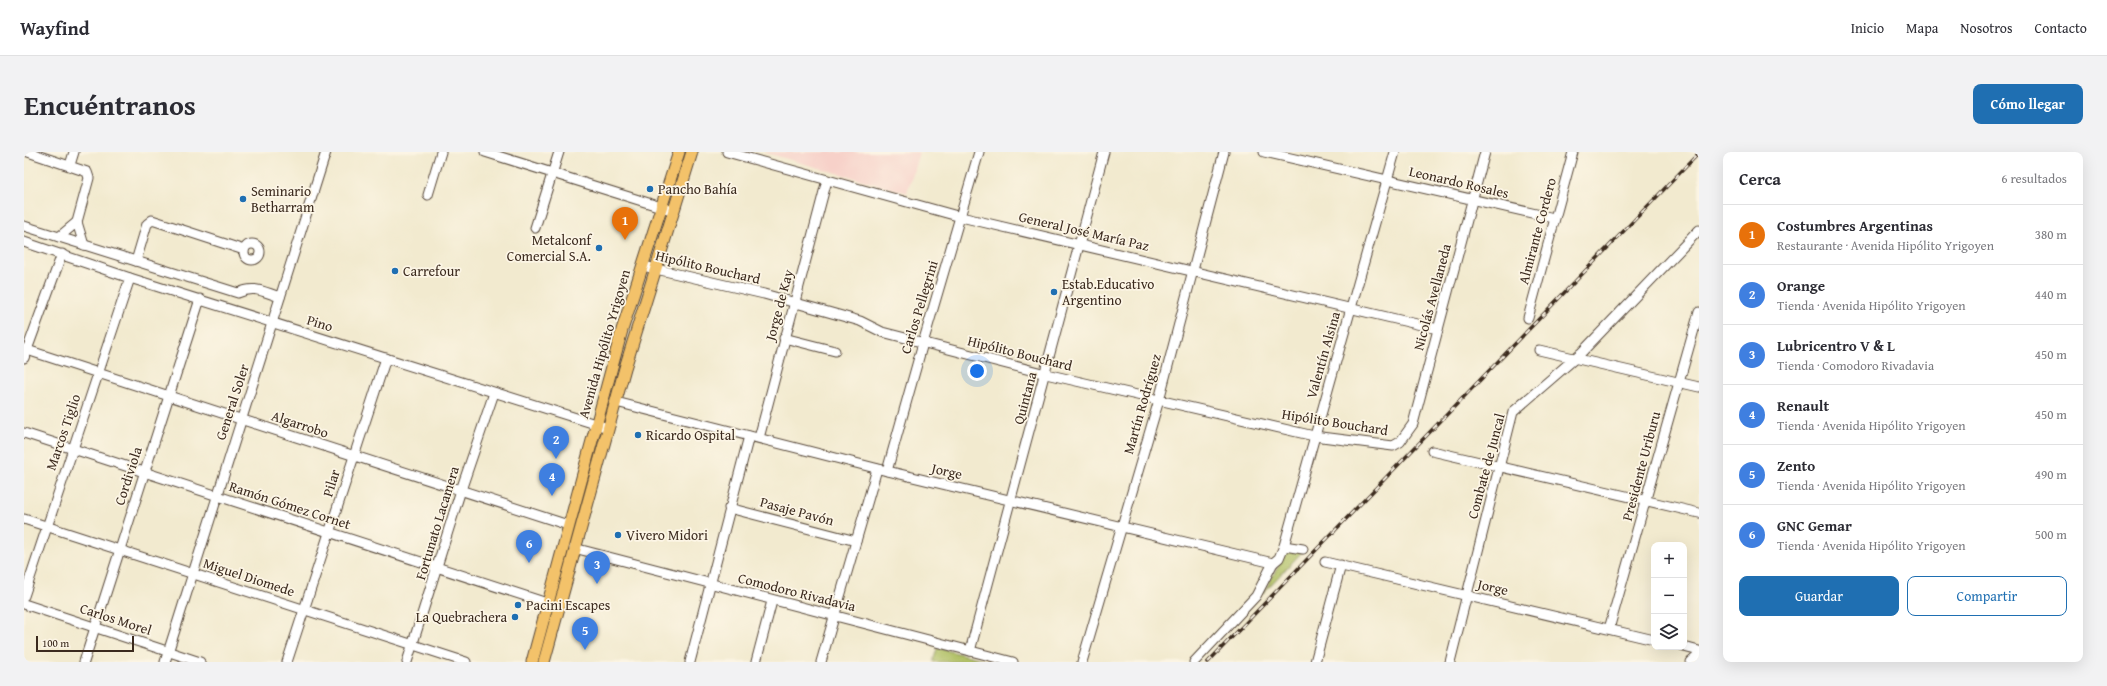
<!DOCTYPE html>
<html lang="es">
<meta charset="utf-8">
<style>
body{margin:0;font-family:"Gentium Book Plus",serif;background:#f2f2f3;color:#2b2b33}
.controls{position:absolute;right:12px;bottom:12px;display:grid;overflow:hidden;border-radius:8px;box-shadow:0 4px 16px #0002}
.controls button{width:36px;height:36px;display:grid;place-items:center;padding:0;border:0;border-bottom:1px solid #e1e1e2;background:#fff;color:#2b2b33;font:20px sans-serif}
.scale{position:absolute;left:12px;bottom:10px;width:98px;box-sizing:border-box;padding-left:4px;border:2px solid #3b2a1e;border-top:0;font-size:11px;line-height:14px;white-space:nowrap;color:#3b2a1e;-webkit-text-stroke:3px #fcf5e5;paint-order:stroke}
.you{position:absolute;left:953px;top:219px;width:14px;height:14px;margin:-10px;border:3px solid #fff;border-radius:50%;background:#1a73e8;box-shadow:0 0 0 6px #1a73e833}
.badge{display:grid;place-items:center;width:26px;height:26px;border-radius:50%;background:#1f6fb2;color:#fff;font-size:13px;font-weight:700}
.pin{position:absolute;translate:-50% -33px;filter:drop-shadow(0 1px 2px #0008)}
.pin::after{content:'';position:absolute;top:21px;width:14px;height:12px;background:inherit;clip-path:polygon(0 0,100% 0,50% 100%)}
.list{margin:0;padding:0;list-style:none}
h2{display:flex;justify-content:space-between;align-items:center;height:52px;margin:0;padding:0 16px;font-size:17px}
h2 small{font-size:13px;font-weight:400;color:#7c7c81}
.list li{display:grid;grid-template-columns:26px 1fr auto;gap:12px;align-items:center;box-sizing:border-box;height:60px;padding:0 16px;border-top:1px solid #e1e1e2}
.list b{display:block;font-size:15px;white-space:nowrap}
.list p{margin:0;font-size:13px;white-space:nowrap;color:#7c7c81}
.list em{font-size:13px;font-style:normal;color:#7c7c81}
.actions{display:flex;gap:8px;padding:12px 16px}
.actions a{flex:1;padding:9px 0;border:1px solid #1f6fb2;border-radius:8px;text-align:center;font-size:14px;color:#1f6fb2}
.actions .main{background:#1f6fb2;color:#fff}
.icon{flex:none;width:22px;height:22px;fill:none;stroke:currentColor;stroke-width:2;stroke-linecap:round;stroke-linejoin:round}
.map{position:relative;flex:none;width:1675px;height:510px;overflow:hidden;border-radius:8px}
header{display:flex;align-items:center;gap:24px;box-sizing:border-box;height:56px;padding:0 20px;background:#fff;border-bottom:1px solid #e1e1e2}
header strong{font-size:19px}
nav{display:flex;gap:22px;margin-inline-start:auto;font-size:14px}
.intro{display:flex;align-items:center;justify-content:space-between;box-sizing:border-box;height:96px;padding:0 24px}
h1{margin:0;font-size:28px}
.button{padding:10px 18px;border-radius:8px;background:#1f6fb2;color:#fff;font-size:14px;font-weight:700}
main{display:flex;gap:24px;padding:0 24px}
aside{flex:1;background:#fff;border-radius:8px;box-shadow:0 4px 16px #0002}
.map>svg:first-child{display:block}
.built{fill:#f7d1c9}
.green{fill:#adbe61;stroke:#747440}
.lines{fill:none;stroke-linecap:round;stroke-linejoin:round}
.minor-casing{stroke:#564739;stroke-width:11}
.major-casing{stroke:#564739;stroke-width:13}
.minor{stroke:#fff;stroke-width:9}
.major{stroke:#f3c26a;stroke-width:11}
.rail-casing{stroke:#3b2a1e;stroke-width:3.5}
.rail{stroke:#fcf5e5;stroke-width:2;stroke-dasharray:6;stroke-linecap:butt}
.poi-dot{fill:#1f6fb2;stroke:#fcf5e5;stroke-width:1.5}
.labels{text-anchor:middle;dominant-baseline:central;stroke-width:3.5;stroke-linejoin:round;paint-order:stroke}
.street-label{font-size:14px;fill:#3b2a1e;stroke:#fcf5e5}
.poi-label{font-size:14px;fill:#3b2a1e;stroke:#fcf5e5;text-anchor:start}
</style>
<header>
<strong>Wayfind</strong>
<nav><a>Inicio</a><a>Mapa</a><a>Nosotros</a><a>Contacto</a></nav>
</header>
<div class="intro"><h1>Encuéntranos</h1><a class="button">Cómo llegar</a></div>
<main>
<div class="map">
<svg width="1675" height="510" viewBox="0 0 1675 510">
<rect width="100%" height="100%" fill="#fcf5e5"/>
<filter id="ink" filterUnits="userSpaceOnUse"><feTurbulence type="fractalNoise" baseFrequency=".025" numOctaves="2"/><feDisplacementMap in="SourceGraphic" scale="8" xChannelSelector="R" yChannelSelector="G"/><feConvolveMatrix kernelMatrix="1 2 1 2 8 2 1 2 1" color-interpolation-filters="sRGB"/></filter>
<filter id="wash" filterUnits="userSpaceOnUse"><feTurbulence type="fractalNoise" baseFrequency=".012" numOctaves="4" result="noise"/><feDisplacementMap in="SourceGraphic" scale="16" xChannelSelector="R" yChannelSelector="G"/><feGaussianBlur stdDeviation="0.9" result="paint"/><feColorMatrix in="noise" values="0 0 0 0 0 0 0 0 0 0 0 0 0 0 0 0 0 1.4 0 .05"/><feComposite in="paint" operator="in"/></filter>
<g filter="url(#wash)">
<rect width="100%" height="100%" fill="#f2eacf"/>
<polygon class="built" points="739,0 895,0 883,41"/>
<g class="green">
<polygon points="1266,398 1278,400 1239,441 1263,399"/>
<polygon points="913,496 958,507 958,510 909,510"/>
</g>
</g>
<g filter="url(#ink)">
<g class="lines">
<g class="minor-casing">
<g id="minor">
<polyline points="4,0 63,20 65,26 53,70"/>
<polyline points="461,0 650,59"/>
<polyline points="703,0 937,65 1414,177"/>
<polyline points="1240,0 1530,66"/>
<polyline points="46,13 50,0"/>
<polyline points="404,43 417,0"/>
<path d="M 0,74 L 214,141 C 231,133 239,140 256,145"/>
<polyline points="511,76 535,0"/>
<polyline points="35,85 53,70 60,93"/>
<polyline points="0,90 106,126 584,276"/>
<circle cx="228" cy="100" r="8"/>
<polyline points="112,109 123,72 128,68 220,98"/>
<polyline points="619,114 740,142 836,169 858,180 1022,222 1290,284 1369,294 1376,290 1389,272 1461,0"/>
<polyline points="1504,166 1549,0"/>
<polyline points="760,186 811,199"/>
<polyline points="0,197 544,373"/>
<polyline points="1515,198 1675,235"/>
<polyline points="0,206 38,102"/>
<polyline points="592,250 855,317 1249,411"/>
<polyline points="0,281 523,451"/>
<polyline points="735,286 803,28"/>
<polyline points="1408,299 1675,361"/>
<polyline points="863,319 899,191 955,0"/>
<polyline points="705,356 832,389"/>
<polyline points="0,367 442,510"/>
<polyline points="1260,394 1279,397"/>
<polyline points="550,396 989,510"/>
<polyline points="1301,410 1630,488"/>
<polyline points="1249,411 1255,406 1260,394 1371,0"/>
<polyline points="0,444 106,126"/>
<polyline points="0,452 176,510"/>
<polyline points="1585,477 1675,160"/>
<polyline points="1660,495 1675,499"/>
<polyline points="946,499 1080,0"/>
<polyline points="60,510 176,147"/>
<polyline points="141,510 302,0"/>
<polyline points="263,510 362,206"/>
<polyline points="383,510 437,338 470,241"/>
<polyline points="666,510 725,284"/>
<polyline points="732,510 748,449"/>
<polyline points="797,510 853,317"/>
<polyline points="1058,510 1135,248 1200,0"/>
<polyline points="1170,510 1232,444 1249,411"/>
<polyline points="1291,510 1317,413"/>
<polyline points="1426,510 1489,260 1557,201 1675,78"/>
<polyline points="1667,510 1675,503"/>
</g>
</g>
<g class="major-casing">
<g id="major">
<polyline points="508,510 598,178 655,0"/>
<polyline points="520,510 601,216 668,0"/>
</g>
</g>
<use href="#minor" class="minor"/>
<use href="#major" class="major"/>
<g class="rail-casing">
<polyline id="rail" points="1184,510 1675,1"/>
</g>
<use href="#rail" class="rail"/>
</g>
</g>
<g class="poi-dot">
<circle cx="626" cy="37" r="4"/>
<circle cx="219" cy="47" r="4"/>
<circle cx="575" cy="96" r="4"/>
<circle cx="371" cy="119" r="4"/>
<circle cx="1030" cy="140" r="4"/>
<circle cx="614" cy="283" r="4"/>
<circle cx="594" cy="383" r="4"/>
<circle cx="494" cy="453" r="4"/>
<circle cx="491" cy="465" r="4"/>
</g>
<g class="labels">
<g class="street-label">
<text transform="translate(1435 30) rotate(13)">Leonardo Rosales</text>
<text transform="translate(1060 79) rotate(13)">General José María Paz</text>
<text transform="translate(1513 79) rotate(-75)">Almirante Cordero</text>
<text transform="translate(684 115) rotate(13)">Hipólito Bouchard</text>
<text transform="translate(1408 145) rotate(-75)">Nicolás Avellaneda</text>
<text transform="translate(755 153) rotate(-75)">Jorge de Kay</text>
<text transform="translate(895 155) rotate(-73)">Carlos Pellegrini</text>
<text transform="translate(296 171) rotate(17)">Pino</text>
<text transform="translate(580 192) rotate(-74)">Avenida Hipólito Yrigoyen</text>
<text transform="translate(996 201) rotate(14)">Hipólito Bouchard</text>
<text transform="translate(1299 203) rotate(-74)">Valentín Alsina</text>
<text transform="translate(1001 246) rotate(-75)">Quintana</text>
<text transform="translate(208 250) rotate(-72)">General Soler</text>
<text transform="translate(1118 252) rotate(-74)">Martín Rodríguez</text>
<text transform="translate(1311 270) rotate(9)">Hipólito Bouchard</text>
<text transform="translate(276 272) rotate(18)">Algarrobo</text>
<text transform="translate(39 280) rotate(-71)">Marcos Tiglio</text>
<text transform="translate(1462 314) rotate(-75)">Combate de Juncal</text>
<text transform="translate(1617 314) rotate(-75)">Presidente Uriburu</text>
<text transform="translate(923 319) rotate(13)">Jorge</text>
<text transform="translate(104 324) rotate(-72)">Cordiviola</text>
<text transform="translate(307 331) rotate(-73)">Pilar</text>
<text transform="translate(266 353) rotate(18)">Ramón Gómez Cornet</text>
<text transform="translate(773 359) rotate(15)">Pasaje Pavón</text>
<text transform="translate(413 371) rotate(-73)">Fortunato Lacamera</text>
<text transform="translate(225 425) rotate(18)">Miguel Diomede</text>
<text transform="translate(1469 435) rotate(13)">Jorge</text>
<text transform="translate(773 440) rotate(14)">Comodoro Rivadavia</text>
<text transform="translate(92 467) rotate(18)">Carlos Morel</text>
</g>
<g class="poi-label">
<text x="634" y="37">Pancho Bahía</text>
<text x="227" y="39">Seminario<tspan x="227" dy="16">Betharram</tspan></text>
<text x="567" y="88" text-anchor="end">Metalconf<tspan x="567" dy="16">Comercial S.A.</tspan></text>
<text x="379" y="119">Carrefour</text>
<text x="1038" y="132">Estab.Educativo<tspan x="1038" dy="16">Argentino</tspan></text>
<text x="622" y="283">Ricardo Ospital</text>
<text x="602" y="383">Vivero Midori</text>
<text x="502" y="453">Pacini Escapes</text>
<text x="483" y="465" text-anchor="end">La Quebrachera</text>
</g>
</g>
</svg>
<div class="controls">
<button>+</button>
<button>−</button>
<button><svg class="icon" aria-label="layers" viewBox="0 0 24 24"><path d="M12 4l9 5-9 5-9-5zM3 14l9 5 9-5"/></svg></button>
</div>
<div class="scale">100 m</div>
<div class="you"></div>
<div class="pin badge" style="left:601px;top:88px;background:#e8710a">1</div>
<div class="pin badge" style="left:532px;top:307px;background:#3f7fe0">2</div>
<div class="pin badge" style="left:573px;top:432px;background:#3f7fe0">3</div>
<div class="pin badge" style="left:528px;top:344px;background:#3f7fe0">4</div>
<div class="pin badge" style="left:561px;top:498px;background:#3f7fe0">5</div>
<div class="pin badge" style="left:505px;top:411px;background:#3f7fe0">6</div>
</div>
<aside>
<h2>Cerca<small>6 resultados</small></h2>
<ul class="list">
<li><span class="badge" style="background:#e8710a">1</span><div><b>Costumbres Argentinas</b><p>Restaurante · Avenida Hipólito Yrigoyen</p></div><em>380 m</em></li>
<li><span class="badge" style="background:#3f7fe0">2</span><div><b>Orange</b><p>Tienda · Avenida Hipólito Yrigoyen</p></div><em>440 m</em></li>
<li><span class="badge" style="background:#3f7fe0">3</span><div><b>Lubricentro V &amp; L</b><p>Tienda · Comodoro Rivadavia</p></div><em>450 m</em></li>
<li><span class="badge" style="background:#3f7fe0">4</span><div><b>Renault</b><p>Tienda · Avenida Hipólito Yrigoyen</p></div><em>450 m</em></li>
<li><span class="badge" style="background:#3f7fe0">5</span><div><b>Zento</b><p>Tienda · Avenida Hipólito Yrigoyen</p></div><em>490 m</em></li>
<li><span class="badge" style="background:#3f7fe0">6</span><div><b>GNC Gemar</b><p>Tienda · Avenida Hipólito Yrigoyen</p></div><em>500 m</em></li>
</ul>
<div class="actions"><a class="main">Guardar</a><a>Compartir</a></div>
</aside>
</main>
